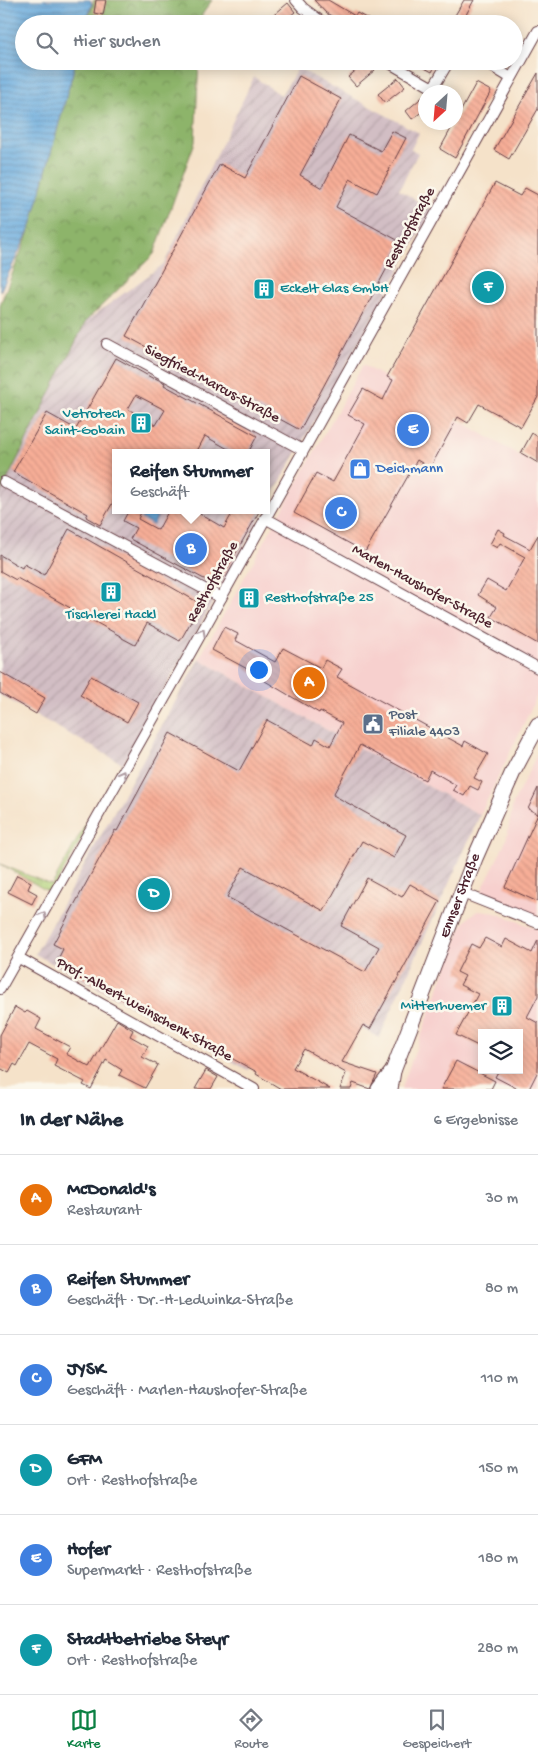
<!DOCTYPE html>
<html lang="de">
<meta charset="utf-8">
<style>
body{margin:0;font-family:"Gochi Hand",sans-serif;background:#f2f2f3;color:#1f2937}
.controls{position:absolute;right:15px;bottom:15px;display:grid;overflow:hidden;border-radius:0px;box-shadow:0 2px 12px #0003}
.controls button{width:45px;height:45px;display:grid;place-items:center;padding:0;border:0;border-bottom:1px solid #e0e1e3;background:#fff;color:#1f2937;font:25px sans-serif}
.compass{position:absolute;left:418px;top:85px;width:45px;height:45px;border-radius:50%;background:#fff;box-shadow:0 2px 12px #0003;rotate:206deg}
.you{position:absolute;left:258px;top:669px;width:18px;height:18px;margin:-12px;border:4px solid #fff;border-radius:50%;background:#1a73e8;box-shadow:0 0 0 8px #1a73e833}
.badge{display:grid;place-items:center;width:32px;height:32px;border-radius:50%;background:#0b8043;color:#fff;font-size:16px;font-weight:700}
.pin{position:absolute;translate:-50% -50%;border:2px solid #fff;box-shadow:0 1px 5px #0006}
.popup{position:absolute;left:112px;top:449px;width:158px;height:65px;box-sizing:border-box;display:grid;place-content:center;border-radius:0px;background:#fff;filter:drop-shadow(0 1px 4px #0005);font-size:16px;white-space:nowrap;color:#747a83}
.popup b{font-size:19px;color:#1f2937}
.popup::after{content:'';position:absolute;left:50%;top:100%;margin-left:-10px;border:10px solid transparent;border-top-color:#fff}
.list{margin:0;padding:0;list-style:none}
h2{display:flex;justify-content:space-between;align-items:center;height:65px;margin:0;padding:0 20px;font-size:21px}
h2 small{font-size:16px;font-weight:400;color:#747a83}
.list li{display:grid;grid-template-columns:32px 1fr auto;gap:15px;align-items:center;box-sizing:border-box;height:90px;padding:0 20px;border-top:1px solid #e0e1e3}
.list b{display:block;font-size:19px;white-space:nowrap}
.list p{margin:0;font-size:16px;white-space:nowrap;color:#747a83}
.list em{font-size:16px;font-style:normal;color:#747a83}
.icon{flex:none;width:28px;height:28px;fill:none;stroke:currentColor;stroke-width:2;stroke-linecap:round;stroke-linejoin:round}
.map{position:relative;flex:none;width:538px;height:1089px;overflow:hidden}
.search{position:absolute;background:#fff;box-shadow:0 2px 12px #0003;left:15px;right:15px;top:15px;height:55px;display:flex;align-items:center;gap:12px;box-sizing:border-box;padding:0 18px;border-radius:28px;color:#747a83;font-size:19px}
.sheet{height:605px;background:#fff}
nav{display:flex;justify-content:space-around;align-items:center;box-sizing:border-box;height:70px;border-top:1px solid #e0e1e3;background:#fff;font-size:14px;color:#747a83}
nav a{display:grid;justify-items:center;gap:2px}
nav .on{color:#0b8043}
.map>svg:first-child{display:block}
.built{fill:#f7d0ce;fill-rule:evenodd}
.industrial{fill:url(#industrial-furrows)}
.grass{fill:url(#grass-tufts);stroke:#7e7852}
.forest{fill:url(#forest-crowns);stroke:#6c6a4a}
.water{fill:url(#water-rules);stroke:#5a6684}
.building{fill:url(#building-back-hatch);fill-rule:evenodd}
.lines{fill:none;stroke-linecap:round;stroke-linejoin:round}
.street-casing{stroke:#643c43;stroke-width:12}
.primary-casing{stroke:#643c43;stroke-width:17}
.street{stroke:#fff;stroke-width:10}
.primary{stroke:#fff;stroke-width:15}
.oneway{stroke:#ae9aa0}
.labels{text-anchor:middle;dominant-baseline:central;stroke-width:5;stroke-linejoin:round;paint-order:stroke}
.street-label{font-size:15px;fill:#4a1f2b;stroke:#fbf7ec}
.culture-label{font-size:15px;fill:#0d838f;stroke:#fbf7ec;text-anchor:start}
.shop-label{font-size:15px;fill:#366cbe;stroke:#fbf7ec;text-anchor:start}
.service-label{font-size:15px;fill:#4e5e75;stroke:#fbf7ec;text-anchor:start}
</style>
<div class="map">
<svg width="538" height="1089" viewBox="0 0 538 1089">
<defs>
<pattern id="industrial-furrows" width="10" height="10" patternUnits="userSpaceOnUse" patternTransform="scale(1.25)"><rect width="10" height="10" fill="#d2bec4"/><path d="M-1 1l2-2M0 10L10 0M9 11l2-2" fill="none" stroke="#b6a3a9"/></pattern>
<pattern id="grass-tufts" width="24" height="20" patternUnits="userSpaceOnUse" patternTransform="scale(1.25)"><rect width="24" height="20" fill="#b2d27a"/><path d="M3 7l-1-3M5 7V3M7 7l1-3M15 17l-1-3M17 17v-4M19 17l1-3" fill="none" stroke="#9bb46a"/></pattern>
<pattern id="forest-crowns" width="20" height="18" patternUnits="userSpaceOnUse" patternTransform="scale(1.25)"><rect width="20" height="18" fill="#8db46a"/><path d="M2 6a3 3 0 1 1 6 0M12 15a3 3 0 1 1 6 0" fill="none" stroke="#759257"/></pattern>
<pattern id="water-rules" width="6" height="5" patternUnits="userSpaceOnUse" patternTransform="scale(1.25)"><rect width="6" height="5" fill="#6aacde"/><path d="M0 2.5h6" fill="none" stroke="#598bb4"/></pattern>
<pattern id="building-back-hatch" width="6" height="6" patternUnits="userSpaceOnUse" patternTransform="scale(1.25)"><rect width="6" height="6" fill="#f7ae97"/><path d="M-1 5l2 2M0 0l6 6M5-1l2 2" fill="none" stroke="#d59582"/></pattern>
</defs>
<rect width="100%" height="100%" fill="#fbf7ec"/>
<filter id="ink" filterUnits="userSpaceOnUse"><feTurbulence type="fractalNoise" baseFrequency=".02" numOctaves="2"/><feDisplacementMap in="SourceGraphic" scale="10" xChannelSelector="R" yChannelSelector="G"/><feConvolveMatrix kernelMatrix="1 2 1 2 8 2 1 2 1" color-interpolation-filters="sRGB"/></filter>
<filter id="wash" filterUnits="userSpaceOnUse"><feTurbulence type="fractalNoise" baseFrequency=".0096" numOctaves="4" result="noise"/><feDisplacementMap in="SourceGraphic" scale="20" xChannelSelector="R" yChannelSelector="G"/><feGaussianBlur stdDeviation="1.12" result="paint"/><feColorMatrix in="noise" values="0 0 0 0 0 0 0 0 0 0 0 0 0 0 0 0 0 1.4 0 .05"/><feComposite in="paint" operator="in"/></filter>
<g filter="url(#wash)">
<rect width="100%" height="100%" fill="#f5e2c9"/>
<g class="built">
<polygon points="363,365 538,466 538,694 480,815 199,659"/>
<polygon points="538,752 538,916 481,892 506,841 513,804"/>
<path d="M 478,911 L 495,913 L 538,929 L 538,1089 L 401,1089 L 462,926 L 470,916 ZM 482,1033 L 519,1033 L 519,1070 L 482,1070 Z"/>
</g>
<g class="industrial">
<polygon points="298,68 419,133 411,149 418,153 399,190 433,210 266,507 266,453 116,453 116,510 264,510 123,764 0,695 0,494 86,321 164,264 254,77 281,95"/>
<polygon points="199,659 480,815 379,1038 293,989 248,1070 35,954"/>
</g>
<polygon class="grass" points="123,764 51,893 0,864 52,885 89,818"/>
<g class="forest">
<polygon points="94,0 212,0 202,15 201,24 86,24"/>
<polygon points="76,61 199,61 195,142 154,254 86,321 0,494 0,305 31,226"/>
</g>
<g class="water">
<polygon points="0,0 90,0 92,3 86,24 24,24 24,61 76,61 31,226 0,292"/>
<polygon points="145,510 157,517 153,525 141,518"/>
</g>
<g id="blocks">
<g class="building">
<polygon points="96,0 106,0 103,15 94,13"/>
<polygon points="314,0 328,0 355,16 357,13 377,24 346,24 326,13"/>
<polygon points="464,0 474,0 461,24 450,24"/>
<polygon points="288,3 295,12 280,24 263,24"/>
<polygon points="368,61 375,70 356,86 348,77"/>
<polygon points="412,61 438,61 432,72"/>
<polygon points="538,73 538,109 509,159 494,150"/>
<polygon points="299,76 341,99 300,175 322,188 349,135 381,151 392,131 406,138 377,193 350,179 336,207 401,242 300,430 126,336 220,164 245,178"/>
<polygon points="398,78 405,87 385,103 378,94"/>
<polygon points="476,83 491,91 455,158 440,149"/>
<polygon points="426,94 426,109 412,119 406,111"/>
<polygon points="495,183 520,196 525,188 538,195 538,397 521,427 479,404 468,423 458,417 430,468 417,460 365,552 294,513 316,473 333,482 365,424 348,415 363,389 383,400 393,380 387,377"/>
<path d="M 116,358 L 154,379 L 155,378 L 165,383 L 164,385 L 257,436 L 248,453 L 235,453 L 205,436 L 196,453 L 116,453 L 116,497 L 100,525 L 86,517 L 88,514 L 13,472 L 47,413 L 76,429 ZM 136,395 L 165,410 L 156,425 L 128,409 Z"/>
<polygon points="532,433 538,437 538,463 521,453"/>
<polygon points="129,510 142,510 138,519 158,530 169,510 193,510 224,528 234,510 260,510 217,586 130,539 136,528 123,521"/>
<polygon points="69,529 201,604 180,641 147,623 135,645 122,638 122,637 17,578 16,580 0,571 0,555 22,568 24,564 44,575"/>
<polygon points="498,529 505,533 504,535 530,549 538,535 538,644 491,617 497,607 478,595 487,580 506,591 525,557 500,543 497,548 490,544"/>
<polygon points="224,627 238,634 235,640 275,662 283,648 321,668 325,660 342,669 337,677 463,746 465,741 488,754 474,778 482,782 478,790 470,786 464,796 453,790 456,785 430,770 425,780 360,745 333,795 406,835 394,858 362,841 324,911 243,867 227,897 365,972 379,947 341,926 367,878 402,897 410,884 440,901 370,1029 363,1025 342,1062 377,1074 370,1089 353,1083 351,1089 340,1089 346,1073 304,1049 293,1068 330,1089 281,1089 256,1074 257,1072 56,963 63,949 53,944 115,830 117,831 170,733 239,771 267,720 313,745 316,738 330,746 342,723 320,711 319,713 265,681 266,679 212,650"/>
<polygon points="0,672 45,698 36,714 0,693"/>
<polygon points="91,676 138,702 127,722 80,695"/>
<polygon points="538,788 538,902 505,887 538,814 528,809"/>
<polygon points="17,875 31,882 28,889 37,894 32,904 8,892"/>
<polygon points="485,938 502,947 506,939 532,953 538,940 538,996 527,1017 538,1023 538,1071 529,1089 518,1089 495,1077 499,1070 519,1070 519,1033 482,1033 482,1048 456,1035 478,994 460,985 465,976 457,972 471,944 479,948"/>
<polygon points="15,1007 25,1013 27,1011 41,1019 36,1029 70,1047 66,1054 90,1067 117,1020 133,1030 130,1036 148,1046 142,1057 158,1065 145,1088 119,1075 122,1070 106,1060 91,1089 83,1085 85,1082 54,1066 57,1059 29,1044 17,1066 14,1064 9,1073 0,1068 0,1035"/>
<polygon points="456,1061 495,1081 491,1089 441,1089"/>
<polygon points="206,1070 218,1077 211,1089 195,1089"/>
</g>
</g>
</g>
<g filter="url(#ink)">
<use href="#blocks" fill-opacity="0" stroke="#643c43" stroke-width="1"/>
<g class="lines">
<g class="street-casing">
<g id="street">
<polyline points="296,0 303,8 325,24"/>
<polyline points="386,61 433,88 449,61"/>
<polyline points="483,61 511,78"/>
<polyline points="107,344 303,450"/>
<polyline points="4,482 221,598"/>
<polyline points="265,518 538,668"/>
<polyline points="460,892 538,923"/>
<polyline points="19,958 254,1089"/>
<polyline points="0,989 188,657 538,31"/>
</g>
</g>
<g class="primary-casing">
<g id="primary">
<polyline points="379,1089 393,1071"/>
<path id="s1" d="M 390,1089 L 393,1071 L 475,858 L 513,772 L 538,725"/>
</g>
</g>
<use href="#street" class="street"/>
<use href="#primary" class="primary"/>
</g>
<defs><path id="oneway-chevron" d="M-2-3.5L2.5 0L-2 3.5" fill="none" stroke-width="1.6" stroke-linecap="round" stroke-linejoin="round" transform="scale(1.25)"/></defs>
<g class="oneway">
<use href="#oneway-chevron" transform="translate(202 632) rotate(-61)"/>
<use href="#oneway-chevron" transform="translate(123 774) rotate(-61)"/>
<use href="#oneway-chevron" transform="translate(43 915) rotate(-61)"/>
</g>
</g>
<defs>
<g id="building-square" transform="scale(1.125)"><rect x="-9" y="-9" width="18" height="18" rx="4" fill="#0f9aa8" stroke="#fbf7ec"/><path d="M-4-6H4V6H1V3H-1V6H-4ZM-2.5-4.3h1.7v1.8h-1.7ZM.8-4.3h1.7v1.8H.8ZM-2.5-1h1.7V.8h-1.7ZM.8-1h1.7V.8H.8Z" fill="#fff"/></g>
<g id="shop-square" transform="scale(1.125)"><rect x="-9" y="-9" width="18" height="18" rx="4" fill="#3f7fe0" stroke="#fbf7ec"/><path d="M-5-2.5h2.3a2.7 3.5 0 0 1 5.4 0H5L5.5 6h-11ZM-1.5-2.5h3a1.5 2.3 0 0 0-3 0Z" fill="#fff"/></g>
<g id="civic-square" transform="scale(1.125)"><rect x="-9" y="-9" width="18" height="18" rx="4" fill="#5c6f8a" stroke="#fbf7ec"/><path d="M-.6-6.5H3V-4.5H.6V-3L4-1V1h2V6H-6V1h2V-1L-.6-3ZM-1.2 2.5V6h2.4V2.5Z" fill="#fff"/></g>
</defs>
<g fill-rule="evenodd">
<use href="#building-square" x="264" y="289"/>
<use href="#building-square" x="141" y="423"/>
<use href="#shop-square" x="360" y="469"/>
<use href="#building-square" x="111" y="592"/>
<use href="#building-square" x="249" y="598"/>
<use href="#civic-square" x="373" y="724"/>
<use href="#building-square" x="502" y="1006"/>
</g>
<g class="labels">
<g class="street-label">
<text transform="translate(410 228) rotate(-61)">Resthofstraße</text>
<text transform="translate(212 384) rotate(28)">Siegfried-Marcus-Straße</text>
<text transform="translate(213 582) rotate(-61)">Resthofstraße</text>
<text transform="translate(422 587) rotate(29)">Marlen-Haushofer-Straße</text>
<text stroke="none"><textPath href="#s1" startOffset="206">Ennser Straße</textPath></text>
<text transform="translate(144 1010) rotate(29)">Prof.-Albert-Weinschenk-Straße</text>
</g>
<g class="culture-label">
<text x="280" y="289">Eckelt Glas GmbH</text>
<text x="125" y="414" text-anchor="end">Vetrotech<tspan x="125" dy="17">Saint-Gobain</tspan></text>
<text x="265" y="598">Resthofstraße 25</text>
<text x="111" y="615" text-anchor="middle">Tischlerei Hackl</text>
<text x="486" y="1006" text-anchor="end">Mitterhuemer</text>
</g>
<g class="shop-label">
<text x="376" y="469">Deichmann</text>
</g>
<g class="service-label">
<text x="389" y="715">Post<tspan x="389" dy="17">Filiale 4403</tspan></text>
</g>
</g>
</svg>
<div class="controls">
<button><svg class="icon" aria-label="layers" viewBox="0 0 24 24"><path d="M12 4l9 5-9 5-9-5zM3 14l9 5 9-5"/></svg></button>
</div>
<svg class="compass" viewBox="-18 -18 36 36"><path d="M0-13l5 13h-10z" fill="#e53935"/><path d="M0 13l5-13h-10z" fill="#747a83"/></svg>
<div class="you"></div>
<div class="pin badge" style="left:309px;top:683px;background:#e8710a">A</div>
<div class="pin badge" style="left:191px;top:549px;background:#3f7fe0">B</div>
<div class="popup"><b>Reifen Stummer</b>Geschäft</div>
<div class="pin badge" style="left:341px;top:513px;background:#3f7fe0">C</div>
<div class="pin badge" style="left:154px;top:894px;background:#0f9aa8">D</div>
<div class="pin badge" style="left:413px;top:430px;background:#3f7fe0">E</div>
<div class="pin badge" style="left:488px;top:287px;background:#0f9aa8">F</div>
<div class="search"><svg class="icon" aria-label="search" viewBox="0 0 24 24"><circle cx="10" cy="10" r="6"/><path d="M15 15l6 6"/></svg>Hier suchen</div>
</div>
<section class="sheet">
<h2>In der Nähe<small>6 Ergebnisse</small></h2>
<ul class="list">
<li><span class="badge" style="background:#e8710a">A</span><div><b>McDonald's</b><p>Restaurant</p></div><em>30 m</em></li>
<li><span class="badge" style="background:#3f7fe0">B</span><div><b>Reifen Stummer</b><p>Geschäft · Dr.-H-Ledwinka-Straße</p></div><em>80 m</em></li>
<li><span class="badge" style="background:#3f7fe0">C</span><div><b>JYSK</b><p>Geschäft · Marlen-Haushofer-Straße</p></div><em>110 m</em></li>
<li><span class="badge" style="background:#0f9aa8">D</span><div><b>GFM</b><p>Ort · Resthofstraße</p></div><em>150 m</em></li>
<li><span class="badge" style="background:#3f7fe0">E</span><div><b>Hofer</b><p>Supermarkt · Resthofstraße</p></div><em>180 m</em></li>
<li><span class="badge" style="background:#0f9aa8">F</span><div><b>Stadtbetriebe Steyr</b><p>Ort · Resthofstraße</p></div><em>280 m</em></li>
</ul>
</section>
<nav>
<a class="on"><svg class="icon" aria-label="map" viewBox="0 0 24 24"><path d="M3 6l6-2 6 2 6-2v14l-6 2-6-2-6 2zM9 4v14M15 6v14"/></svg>Karte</a>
<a><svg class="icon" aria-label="directions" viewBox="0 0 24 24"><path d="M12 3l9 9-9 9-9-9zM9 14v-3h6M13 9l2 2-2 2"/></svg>Route</a>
<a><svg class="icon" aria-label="saved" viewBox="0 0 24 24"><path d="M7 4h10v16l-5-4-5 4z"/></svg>Gespeichert</a>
</nav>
